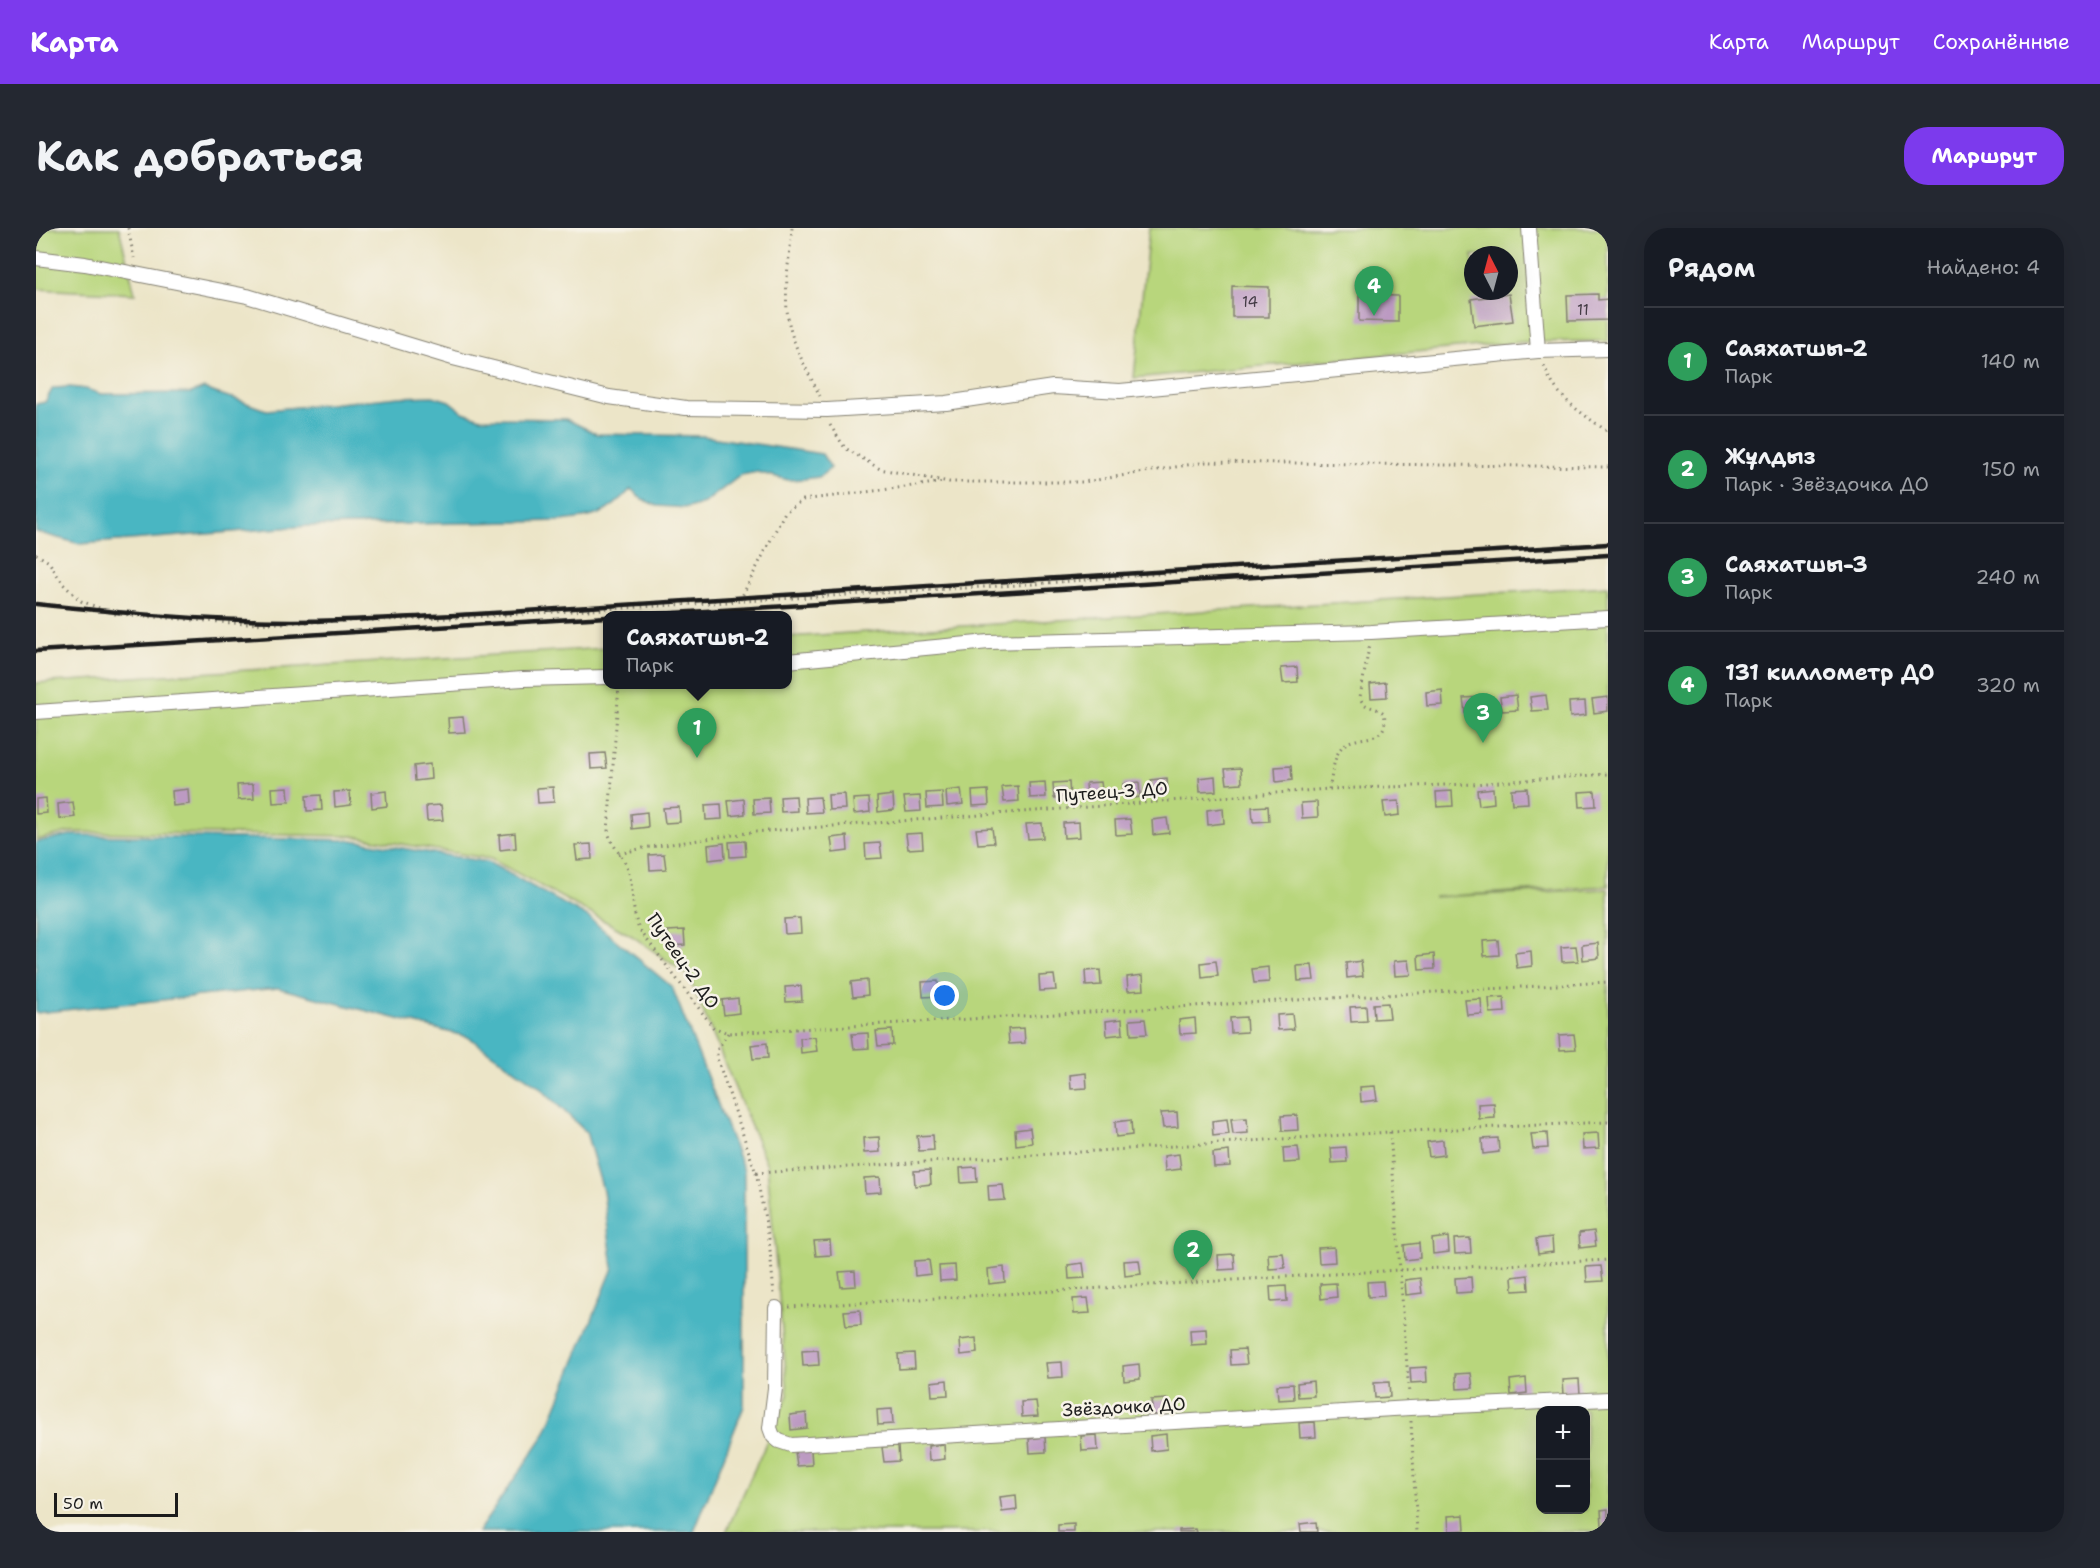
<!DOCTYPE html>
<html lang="ru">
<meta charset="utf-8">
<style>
body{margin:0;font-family:"Shantell Sans",sans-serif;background:#242831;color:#f1f3f6}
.controls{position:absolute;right:18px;bottom:18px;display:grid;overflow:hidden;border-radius:12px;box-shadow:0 6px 24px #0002}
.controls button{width:54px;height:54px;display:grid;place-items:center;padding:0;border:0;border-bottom:2px solid #363941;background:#171b24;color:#f1f3f6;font:30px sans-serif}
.compass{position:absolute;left:1428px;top:18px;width:54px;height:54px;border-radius:50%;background:#171b24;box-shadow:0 6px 24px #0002;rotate:354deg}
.scale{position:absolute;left:18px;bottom:15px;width:124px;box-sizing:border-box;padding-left:6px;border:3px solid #1c1c1c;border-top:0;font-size:16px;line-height:21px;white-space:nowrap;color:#1c1c1c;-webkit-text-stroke:4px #f7f3e8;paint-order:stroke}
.you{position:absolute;left:909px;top:768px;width:21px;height:21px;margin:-15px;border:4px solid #fff;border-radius:50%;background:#1a73e8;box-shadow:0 0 0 9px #1a73e833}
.badge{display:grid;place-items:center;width:39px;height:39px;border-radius:50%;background:#7c3aed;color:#fff;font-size:20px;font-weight:700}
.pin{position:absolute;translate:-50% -50px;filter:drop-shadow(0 2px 3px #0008)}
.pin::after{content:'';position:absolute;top:32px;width:21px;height:18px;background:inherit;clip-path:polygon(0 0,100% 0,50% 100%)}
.popup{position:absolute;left:567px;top:383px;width:189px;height:78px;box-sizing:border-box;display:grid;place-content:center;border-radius:12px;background:#171b24;filter:drop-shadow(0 2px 4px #0005);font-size:20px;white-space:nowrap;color:#9ea1a6}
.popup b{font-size:22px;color:#f1f3f6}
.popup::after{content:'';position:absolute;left:50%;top:100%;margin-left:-12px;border:12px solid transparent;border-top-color:#171b24}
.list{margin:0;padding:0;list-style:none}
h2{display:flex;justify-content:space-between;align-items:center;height:78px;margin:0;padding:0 24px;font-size:26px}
h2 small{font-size:20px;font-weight:400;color:#9ea1a6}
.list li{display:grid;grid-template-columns:39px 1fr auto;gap:18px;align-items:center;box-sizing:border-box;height:108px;padding:0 24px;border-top:2px solid #363941}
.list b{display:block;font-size:22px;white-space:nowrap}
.list p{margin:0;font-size:20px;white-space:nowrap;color:#9ea1a6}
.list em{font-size:20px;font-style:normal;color:#9ea1a6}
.map{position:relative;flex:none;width:1572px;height:1304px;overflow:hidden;border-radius:24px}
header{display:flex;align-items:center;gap:36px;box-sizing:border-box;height:84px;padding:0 30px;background:#7c3aed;color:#fff}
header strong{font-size:28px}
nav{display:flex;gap:33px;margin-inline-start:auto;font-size:21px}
.intro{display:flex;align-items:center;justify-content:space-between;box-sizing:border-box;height:144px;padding:0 36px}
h1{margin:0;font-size:42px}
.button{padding:15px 27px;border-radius:24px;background:#7c3aed;color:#fff;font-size:21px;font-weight:700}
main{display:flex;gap:36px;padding:0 36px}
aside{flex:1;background:#171b24;border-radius:24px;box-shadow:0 6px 24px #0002}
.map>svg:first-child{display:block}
.green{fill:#b8d67c;stroke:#6a794c;stroke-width:1.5;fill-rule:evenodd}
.water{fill:#48b6c2;stroke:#32696f;stroke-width:1.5}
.building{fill:#bc9ac2}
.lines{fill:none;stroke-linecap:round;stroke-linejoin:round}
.street-casing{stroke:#848072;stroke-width:16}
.path{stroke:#848072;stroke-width:3;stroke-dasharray:1.5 4.5;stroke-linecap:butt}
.street{stroke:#fff;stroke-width:14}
.rail{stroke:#1c1c1c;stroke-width:4.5}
.labels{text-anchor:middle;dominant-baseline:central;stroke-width:5;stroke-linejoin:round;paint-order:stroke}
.number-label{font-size:15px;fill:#443c46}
.street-label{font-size:18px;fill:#1c1c1c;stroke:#f7f3e8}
</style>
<header>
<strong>Карта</strong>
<nav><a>Карта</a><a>Маршрут</a><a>Сохранённые</a></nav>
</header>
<div class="intro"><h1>Как добраться</h1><a class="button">Маршрут</a></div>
<main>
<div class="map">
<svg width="1572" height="1304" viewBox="0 0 1572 1304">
<rect width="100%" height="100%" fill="#f7f3e8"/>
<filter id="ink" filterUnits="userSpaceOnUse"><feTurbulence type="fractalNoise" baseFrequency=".0167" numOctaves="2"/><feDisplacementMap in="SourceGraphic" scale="12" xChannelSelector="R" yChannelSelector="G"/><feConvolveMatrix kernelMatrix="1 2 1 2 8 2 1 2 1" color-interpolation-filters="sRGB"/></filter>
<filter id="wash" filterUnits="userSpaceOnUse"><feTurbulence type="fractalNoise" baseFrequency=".008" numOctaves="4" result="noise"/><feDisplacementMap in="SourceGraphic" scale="24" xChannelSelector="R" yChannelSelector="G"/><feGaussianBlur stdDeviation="1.35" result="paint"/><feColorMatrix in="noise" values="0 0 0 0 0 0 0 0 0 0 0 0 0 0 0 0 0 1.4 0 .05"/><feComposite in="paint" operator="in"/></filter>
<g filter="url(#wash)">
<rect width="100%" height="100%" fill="#ece5c8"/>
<g class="green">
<polygon points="0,0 83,0 99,66 0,61"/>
<path d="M 1113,0 L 1572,0 L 1572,113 L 1486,114 L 1098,150 ZM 1437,27 L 1473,27 L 1473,63 L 1437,63 Z"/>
<path d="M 1572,358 L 1572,658 L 1397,669 L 1572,661 L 1572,1304 L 690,1304 L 752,1167 L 731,937 L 652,747 L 596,708 L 455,631 L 317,608 L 33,604 L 0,612 L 0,455 L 571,420 L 571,456 L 751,456 L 751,409 ZM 1504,1182 L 1550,1182 L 1550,1282 L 1504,1282 Z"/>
</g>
<g class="water">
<path d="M 34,159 L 50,161 L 65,166 L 155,165 L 168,160 C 179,166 186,167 197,170 C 209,174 220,179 231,182 L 363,169 L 397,168 L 413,173 L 427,184 L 445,190 L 530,191 L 561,206 L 667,208 L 786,226 L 795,240 L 783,249 L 768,251 L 752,252 L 721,244 L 705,247 L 668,275 L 652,280 L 621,278 L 606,271 L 595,261 C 570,288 560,289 525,293 L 272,298 L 44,316 L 0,304 L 0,176 L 9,174 L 17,160 Z"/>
<polygon points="34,607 316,612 452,634 552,689 636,759 708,943 708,1178 658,1304 442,1304 509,1206 577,1040 567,963 550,904 502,858 432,809 242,760 0,785 0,614"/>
</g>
<g id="blocks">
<g class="building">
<polygon points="1196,58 1233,59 1233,89 1196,89"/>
<polygon points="1473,66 1477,93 1438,98 1435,71"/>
<polygon points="1562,66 1562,72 1572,71 1572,92 1532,93 1531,67"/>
<polygon points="1323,67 1362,68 1362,94 1323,93"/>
<polygon points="1261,439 1262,454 1247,455 1245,440"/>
<polygon points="1350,454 1351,469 1335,470 1334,456"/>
<polygon points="1406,462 1407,477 1391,478 1390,464"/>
<polygon points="1480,467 1482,482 1466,483 1464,469"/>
<polygon points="1510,467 1512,482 1496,483 1494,469"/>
<polygon points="1443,469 1445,483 1429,485 1427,470"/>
<polygon points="1572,469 1572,483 1558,485 1556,471"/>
<polygon points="1549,473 1550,487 1534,489 1533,474"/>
<polygon points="427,489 429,504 413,505 412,490"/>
<polygon points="569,525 571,540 555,541 554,526"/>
<polygon points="394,536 395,551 379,553 378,538"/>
<polygon points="1255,538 1256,552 1240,554 1239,539"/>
<polygon points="1205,540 1206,555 1191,556 1189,541"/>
<polygon points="1179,548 1180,563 1164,564 1163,550"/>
<polygon points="1131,550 1132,565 1116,566 1115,552"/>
<polygon points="1009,554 1010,569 994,570 993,555"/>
<polygon points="1033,554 1034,569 1018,570 1017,555"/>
<polygon points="1065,554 1067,568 1051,570 1050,555"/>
<polygon points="1103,554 1104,569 1088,571 1087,556"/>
<polygon points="217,556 218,571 202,572 201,557"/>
<polygon points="982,558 983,573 968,574 966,559"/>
<polygon points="252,559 253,574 237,575 236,560"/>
<polygon points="517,559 518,574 502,575 501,560"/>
<polygon points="1457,560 1458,575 1443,577 1441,562"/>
<polygon points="1491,560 1492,575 1476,576 1475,561"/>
<polygon points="152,561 153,576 137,578 136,563"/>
<polygon points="925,561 927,576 911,578 910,563"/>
<polygon points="952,562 953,577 937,578 936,563"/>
<polygon points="314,563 315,577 299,579 298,564"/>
<polygon points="350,563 351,578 336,580 335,565"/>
<polygon points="1416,563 1417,578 1401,579 1400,564"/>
<polygon points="1559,563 1560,578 1544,579 1543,564"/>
<polygon points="906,564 907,579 891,580 890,565"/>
<polygon points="808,566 809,581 793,582 792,567"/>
<polygon points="285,567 286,582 271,583 270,568"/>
<polygon points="857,567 858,582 842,584 841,569"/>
<polygon points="760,568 761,583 745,584 744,569"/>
<polygon points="884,568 885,583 870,584 868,569"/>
<polygon points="784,569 786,584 770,585 769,570"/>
<polygon points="10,570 11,585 0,586 0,571"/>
<polygon points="733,570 734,585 718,586 717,571"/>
<polygon points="833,570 834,584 818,586 817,571"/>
<polygon points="708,571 709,586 694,588 692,573"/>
<polygon points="1363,573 1364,587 1349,589 1347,574"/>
<polygon points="37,574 39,589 23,591 22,576"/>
<polygon points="1281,574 1282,589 1266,590 1265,575"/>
<polygon points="685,576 686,591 670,592 669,577"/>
<polygon points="405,577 407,592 391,593 390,578"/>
<polygon points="1232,578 1233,593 1217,594 1216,579"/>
<polygon points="643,579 644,594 629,595 627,580"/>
<polygon points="1187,580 1188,595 1172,597 1171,582"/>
<polygon points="611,584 612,599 596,601 595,586"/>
<polygon points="1131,590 1133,605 1117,607 1116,592"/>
<polygon points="1094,591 1096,606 1080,607 1079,592"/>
<polygon points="1043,594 1044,609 1028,610 1027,595"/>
<polygon points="1006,595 1007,610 992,611 990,596"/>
<polygon points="956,600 958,615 942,616 940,601"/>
<polygon points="479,605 480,620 464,622 463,607"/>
<polygon points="886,605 887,620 872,621 870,606"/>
<polygon points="811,608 812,623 797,625 795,610"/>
<polygon points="709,613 710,628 694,629 693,614"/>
<polygon points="688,615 689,630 673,632 672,617"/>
<polygon points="844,615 846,630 830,631 829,616"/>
<polygon points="555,616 556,631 541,632 539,617"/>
<polygon points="628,626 630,641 614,642 613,627"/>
<polygon points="764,690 765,705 749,706 748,691"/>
<polygon points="648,702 649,717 633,718 632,703"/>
<polygon points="1462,712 1463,727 1448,728 1447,713"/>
<polygon points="1562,715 1563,730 1547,732 1546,717"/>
<polygon points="1540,718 1542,733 1526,734 1525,719"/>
<polygon points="1495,723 1496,738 1481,740 1479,725"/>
<polygon points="1398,726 1399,741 1383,742 1382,728"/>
<polygon points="1373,732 1375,747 1359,748 1358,733"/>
<polygon points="1180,733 1182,748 1166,750 1165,735"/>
<polygon points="1325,733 1327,748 1311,750 1310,735"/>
<polygon points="1276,737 1278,752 1262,753 1261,738"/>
<polygon points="1232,739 1233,754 1218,755 1216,741"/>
<polygon points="1064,742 1065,757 1050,758 1049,743"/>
<polygon points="1018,747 1020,762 1004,763 1003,748"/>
<polygon points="1107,747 1108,762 1092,763 1091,749"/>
<polygon points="831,752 832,767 817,769 815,754"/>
<polygon points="902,753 903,768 887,769 886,754"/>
<polygon points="765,758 766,773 750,774 749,759"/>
<polygon points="1468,769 1469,784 1454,785 1453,770"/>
<polygon points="702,770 703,785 688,787 686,772"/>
<polygon points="1445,771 1446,786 1431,787 1429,772"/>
<polygon points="1352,775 1354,790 1338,791 1337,776"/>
<polygon points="1330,778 1331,793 1315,794 1314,779"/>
<polygon points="1256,786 1258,801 1242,802 1241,787"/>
<polygon points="1210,789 1211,804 1195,805 1194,790"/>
<polygon points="1159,790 1160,805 1144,806 1143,792"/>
<polygon points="1086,791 1087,806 1071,808 1070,793"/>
<polygon points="1109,791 1111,806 1095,807 1094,792"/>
<polygon points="988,800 989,815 973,816 972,801"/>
<polygon points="856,802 857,817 842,818 840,803"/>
<polygon points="832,805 833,820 818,821 816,806"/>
<polygon points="1538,806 1540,821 1524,822 1523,807"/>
<polygon points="779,809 781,823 765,825 764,810"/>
<polygon points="731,815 732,830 717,831 715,817"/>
<polygon points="1050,845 1051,860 1035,861 1034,847"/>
<polygon points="1339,858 1341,872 1325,874 1324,859"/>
<polygon points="1458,875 1459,890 1443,891 1442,876"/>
<polygon points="1141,884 1142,899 1127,900 1125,885"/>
<polygon points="1261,887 1262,902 1246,903 1245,888"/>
<polygon points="1211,890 1212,905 1197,906 1195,891"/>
<polygon points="1191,891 1193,906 1177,908 1176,893"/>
<polygon points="1095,892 1096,907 1080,909 1079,894"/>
<polygon points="994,900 996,915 980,917 979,902"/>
<polygon points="1511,905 1512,920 1497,921 1495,906"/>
<polygon points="1562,905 1563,920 1547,921 1546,906"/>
<polygon points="897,907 898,922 883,923 881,908"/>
<polygon points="843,909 844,924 828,925 827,910"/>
<polygon points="1462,910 1463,924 1447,926 1446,911"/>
<polygon points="1407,912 1408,927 1393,929 1391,914"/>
<polygon points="1262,919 1264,934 1248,935 1247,920"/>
<polygon points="1310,919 1311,934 1296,935 1295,920"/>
<polygon points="1193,923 1194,938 1178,939 1177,925"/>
<polygon points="1143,926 1145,941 1129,943 1128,928"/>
<polygon points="940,939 941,954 925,955 924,940"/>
<polygon points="894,942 895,956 879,958 878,943"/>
<polygon points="844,949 845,964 829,965 828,950"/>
<polygon points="967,957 969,972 953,973 952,958"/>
<polygon points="1558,1003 1560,1018 1544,1020 1543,1005"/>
<polygon points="1412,1009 1413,1024 1397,1026 1396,1011"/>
<polygon points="1516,1009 1517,1024 1502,1026 1500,1011"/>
<polygon points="1434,1010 1435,1025 1419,1026 1418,1011"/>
<polygon points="794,1012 795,1027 780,1028 778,1013"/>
<polygon points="1383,1015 1384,1030 1369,1032 1368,1017"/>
<polygon points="1298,1019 1299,1034 1283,1035 1282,1020"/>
<polygon points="1247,1025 1249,1040 1233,1041 1232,1026"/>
<polygon points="1198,1026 1199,1041 1183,1042 1182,1027"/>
<polygon points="893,1032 895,1046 879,1048 878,1033"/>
<polygon points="1103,1032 1105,1046 1089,1048 1088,1033"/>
<polygon points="1047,1035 1049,1050 1033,1051 1032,1037"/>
<polygon points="919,1037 920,1052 904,1053 903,1038"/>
<polygon points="1565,1038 1567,1053 1551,1054 1550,1039"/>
<polygon points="968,1039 969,1054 953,1056 952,1041"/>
<polygon points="819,1043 820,1058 805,1059 803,1044"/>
<polygon points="1492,1047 1493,1062 1477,1063 1476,1049"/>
<polygon points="1435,1049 1436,1064 1420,1065 1419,1050"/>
<polygon points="1384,1050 1386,1065 1370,1067 1369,1052"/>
<polygon points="1347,1053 1348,1068 1332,1069 1331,1054"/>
<polygon points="1300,1055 1301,1069 1285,1071 1284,1056"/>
<polygon points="1250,1058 1251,1073 1235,1074 1234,1059"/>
<polygon points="1052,1070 1054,1085 1038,1086 1037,1071"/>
<polygon points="824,1082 825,1097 810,1098 808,1083"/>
<polygon points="1170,1101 1171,1116 1155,1117 1154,1102"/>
<polygon points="940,1110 941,1125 925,1127 924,1112"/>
<polygon points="1209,1121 1211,1136 1195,1137 1194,1122"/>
<polygon points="782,1122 783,1137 767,1138 766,1123"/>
<polygon points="878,1125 879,1140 863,1141 862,1126"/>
<polygon points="1026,1134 1027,1149 1012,1150 1010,1135"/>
<polygon points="1103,1136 1104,1151 1088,1153 1087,1138"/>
<polygon points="1390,1139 1391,1154 1375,1155 1374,1140"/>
<polygon points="1435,1145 1437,1160 1421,1161 1420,1146"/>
<polygon points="1490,1150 1491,1165 1475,1167 1474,1152"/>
<polygon points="1543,1151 1544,1166 1528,1167 1527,1152"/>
<polygon points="911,1152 912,1167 896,1168 895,1154"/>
<polygon points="1277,1153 1278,1168 1262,1169 1261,1155"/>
<polygon points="1353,1154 1354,1169 1339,1170 1338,1155"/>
<polygon points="1257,1156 1258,1171 1242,1172 1241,1157"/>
<polygon points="1131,1171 1132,1186 1117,1187 1115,1172"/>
<polygon points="1000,1173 1002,1188 986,1189 985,1174"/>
<polygon points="1524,1179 1525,1182 1505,1182 1505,1181"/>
<polygon points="856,1181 857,1196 842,1197 841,1182"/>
<polygon points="770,1185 771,1200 755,1202 754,1187"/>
<polygon points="1279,1194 1280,1209 1264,1210 1263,1195"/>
<polygon points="1130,1206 1131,1221 1115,1223 1114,1208"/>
<polygon points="1061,1207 1062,1222 1046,1223 1045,1208"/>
<polygon points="1009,1209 1010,1224 994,1225 993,1211"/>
<polygon points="908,1216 909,1231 893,1233 892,1218"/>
<polygon points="862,1218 863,1233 848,1234 846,1219"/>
<polygon points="775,1222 776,1237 761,1238 759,1223"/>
<polygon points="980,1267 981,1282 966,1284 964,1269"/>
<polygon points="1572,1281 1572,1296 1566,1297 1565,1282"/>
<polygon points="1428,1287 1429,1302 1413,1303 1412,1288"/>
<polygon points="1280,1294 1281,1304 1265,1304 1264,1296"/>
<polygon points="1038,1296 1038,1304 1022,1304 1022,1297"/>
<polygon points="1160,1301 1161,1304 1143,1304 1143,1302"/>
</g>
</g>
</g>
<g filter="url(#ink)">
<use href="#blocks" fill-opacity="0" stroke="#848072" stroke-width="1.5"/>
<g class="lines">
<g class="street-casing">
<g id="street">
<polyline points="1493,0 1502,123"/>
<polyline points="0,30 49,36 211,68 417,130 573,169 650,180 791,182 910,175 1017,159 1084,163 1502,123 1572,121"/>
<polyline points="751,433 953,414 1335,404 1572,390"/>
<polyline points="0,484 487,451 571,449"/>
<polyline points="740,1080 739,1160 734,1200 737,1208 743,1213 755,1217 1374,1180 1572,1171"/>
</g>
</g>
<g class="path">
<polyline points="92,0 98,30"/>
<path d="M 756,0 C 753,36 744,77 758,113 C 765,132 775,150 784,168"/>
<path d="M 1508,138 C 1520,171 1545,184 1572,204"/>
<polyline points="794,197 809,220 844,241 913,254 1048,254 1170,234 1572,239"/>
<polyline points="0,326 13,334 27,356 45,373 79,386 210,396 417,390 998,356 1210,339 1572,316"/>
<polyline points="704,372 749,284 767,272 908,254"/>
<path d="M 583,458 L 572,603 C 575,618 587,627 592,641 C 598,661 595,681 603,701 L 677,799 L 692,805 L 1572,754"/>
<path d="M 1293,561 C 1296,549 1297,529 1306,519 C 1319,504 1355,519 1348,485 C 1339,478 1327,481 1324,469 L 1333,419"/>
<polyline points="583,626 607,620 718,604 1293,561 1437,556 1572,546"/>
<polyline points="692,805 681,822 681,830 720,945 733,1011 738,1066"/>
<polyline points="1354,904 1373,1166"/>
<polyline points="720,945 1354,904 1572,894"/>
<polyline points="753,1079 1363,1042 1572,1032"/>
<polyline points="1375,1193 1381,1304"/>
</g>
<use href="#street" class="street"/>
<g class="rail">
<path d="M 0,376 C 68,383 137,390 206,392 C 284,395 362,390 440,386 L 1572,316"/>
<polyline points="589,388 1572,327"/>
<polyline points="0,423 571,389"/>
</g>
</g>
</g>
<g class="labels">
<g class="number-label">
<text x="1214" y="74">14</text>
<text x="1547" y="82">11</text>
</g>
<g class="street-label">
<text transform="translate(1076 564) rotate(-4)">Путеец-3 ДО</text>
<text transform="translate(647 733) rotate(55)">Путеец-2 ДО</text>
<text transform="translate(1088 1179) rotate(-3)">Звёздочка ДО</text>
</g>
</g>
</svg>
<div class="controls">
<button>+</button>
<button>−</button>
</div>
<svg class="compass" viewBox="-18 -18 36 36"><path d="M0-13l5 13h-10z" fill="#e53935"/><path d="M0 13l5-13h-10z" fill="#9ea1a6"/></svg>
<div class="scale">50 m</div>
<div class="you"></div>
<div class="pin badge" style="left:661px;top:530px;background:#2e9e5b">1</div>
<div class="popup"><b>Саяхатшы-2</b>Парк</div>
<div class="pin badge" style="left:1157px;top:1052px;background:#2e9e5b">2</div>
<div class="pin badge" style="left:1447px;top:515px;background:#2e9e5b">3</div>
<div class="pin badge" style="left:1338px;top:88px;background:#2e9e5b">4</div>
</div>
<aside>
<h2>Рядом<small>Найдено: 4</small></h2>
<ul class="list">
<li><span class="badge" style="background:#2e9e5b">1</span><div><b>Саяхатшы-2</b><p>Парк</p></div><em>140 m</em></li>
<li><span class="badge" style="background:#2e9e5b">2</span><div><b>Жұлдыз</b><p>Парк · Звёздочка ДО</p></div><em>150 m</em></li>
<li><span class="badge" style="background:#2e9e5b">3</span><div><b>Саяхатшы-3</b><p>Парк</p></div><em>240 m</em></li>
<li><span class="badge" style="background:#2e9e5b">4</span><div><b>131 киллометр ДО</b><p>Парк</p></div><em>320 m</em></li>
</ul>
</aside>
</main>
